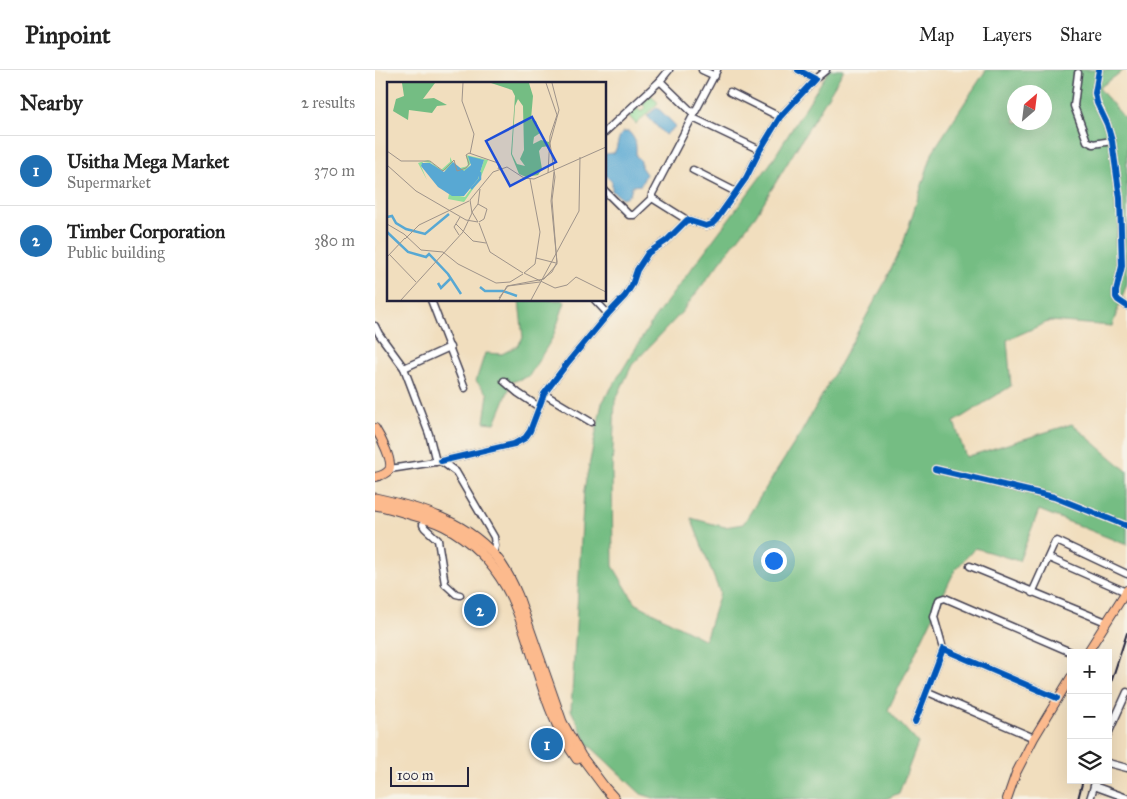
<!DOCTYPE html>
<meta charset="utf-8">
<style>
body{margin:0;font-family:"IM FELL Great Primer",serif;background:#f2f2f2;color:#222}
.controls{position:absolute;right:15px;bottom:15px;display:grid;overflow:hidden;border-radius:0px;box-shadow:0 5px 20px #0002}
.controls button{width:45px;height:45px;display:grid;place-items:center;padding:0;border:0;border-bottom:1px solid #e0e0e0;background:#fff;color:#222;font:25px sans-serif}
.compass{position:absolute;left:632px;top:15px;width:45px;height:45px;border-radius:50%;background:#fff;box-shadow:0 5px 20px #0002;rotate:28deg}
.scale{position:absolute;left:15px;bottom:12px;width:79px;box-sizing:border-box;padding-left:5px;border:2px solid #22223b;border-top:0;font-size:14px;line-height:18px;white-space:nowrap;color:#22223b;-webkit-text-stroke:4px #f7f3e8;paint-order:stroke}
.you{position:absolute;left:398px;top:490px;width:18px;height:18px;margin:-12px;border:4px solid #fff;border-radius:50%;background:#1a73e8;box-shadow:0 0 0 8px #1a73e833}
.badge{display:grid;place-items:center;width:32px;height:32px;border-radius:50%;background:#1f6fb2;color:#fff;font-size:16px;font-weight:700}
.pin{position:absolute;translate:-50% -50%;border:2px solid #fff;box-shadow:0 1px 5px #0006}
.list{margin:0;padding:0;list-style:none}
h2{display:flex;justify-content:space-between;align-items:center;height:65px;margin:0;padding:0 20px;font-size:21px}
h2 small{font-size:16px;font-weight:400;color:#767676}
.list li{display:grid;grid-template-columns:32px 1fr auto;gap:15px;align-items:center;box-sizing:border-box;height:70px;padding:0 20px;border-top:1px solid #e0e0e0}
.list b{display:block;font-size:19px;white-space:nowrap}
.list p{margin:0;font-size:16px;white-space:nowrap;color:#767676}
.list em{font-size:16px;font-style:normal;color:#767676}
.icon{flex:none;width:28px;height:28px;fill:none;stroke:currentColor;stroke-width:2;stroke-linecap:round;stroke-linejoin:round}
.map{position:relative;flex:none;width:752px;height:729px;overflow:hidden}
header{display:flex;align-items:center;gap:30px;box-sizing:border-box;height:70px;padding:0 25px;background:#fff;border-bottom:1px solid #e0e0e0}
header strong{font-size:24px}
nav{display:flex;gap:28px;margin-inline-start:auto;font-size:18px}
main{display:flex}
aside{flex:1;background:#fff}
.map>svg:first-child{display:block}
.green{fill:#91de9b;stroke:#5a806b}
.forest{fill:#74bd83;stroke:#4b705f;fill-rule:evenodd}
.water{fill:#58a8d3;stroke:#3d6587}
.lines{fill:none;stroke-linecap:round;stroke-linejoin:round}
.minor-casing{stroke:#413e4f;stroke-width:9}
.major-casing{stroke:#413e4f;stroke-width:10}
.highway-casing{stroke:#413e4f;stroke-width:11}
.minor{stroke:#fff;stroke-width:6}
.major{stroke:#fcba8d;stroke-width:8}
.highway{stroke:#fcba8d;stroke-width:9}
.rail{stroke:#22223b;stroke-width:2}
.cycleway-casing{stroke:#f7f3e8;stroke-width:9}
.cycleway{stroke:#0057b8;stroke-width:6}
.inset-river{fill:none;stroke:#58a8d3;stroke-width:2.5}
.inset-road{fill:none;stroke:#9e938a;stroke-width:1}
.view{fill:#1d4ed8;fill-opacity:0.15;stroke:#1d4ed8;stroke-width:2.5}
.inset-edge{fill:none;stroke:#22223b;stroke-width:2.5}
</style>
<header>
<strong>Pinpoint</strong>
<nav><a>Map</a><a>Layers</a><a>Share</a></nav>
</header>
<main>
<aside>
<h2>Nearby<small>2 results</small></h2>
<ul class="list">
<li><span class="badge">1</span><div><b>Usitha Mega Market</b><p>Supermarket</p></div><em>370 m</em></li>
<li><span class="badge">2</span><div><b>Timber Corporation</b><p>Public building</p></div><em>380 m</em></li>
</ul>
</aside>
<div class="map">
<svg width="752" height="729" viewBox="0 0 752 729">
<rect width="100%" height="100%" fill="#f7f3e8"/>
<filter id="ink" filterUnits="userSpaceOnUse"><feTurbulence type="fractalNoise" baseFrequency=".02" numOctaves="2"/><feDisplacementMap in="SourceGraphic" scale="10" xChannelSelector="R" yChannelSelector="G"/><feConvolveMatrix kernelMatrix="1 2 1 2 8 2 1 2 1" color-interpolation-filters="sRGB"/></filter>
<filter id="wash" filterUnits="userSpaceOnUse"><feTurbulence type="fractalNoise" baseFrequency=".0096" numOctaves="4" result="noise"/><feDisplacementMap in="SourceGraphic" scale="20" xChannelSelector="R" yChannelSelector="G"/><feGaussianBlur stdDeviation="1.12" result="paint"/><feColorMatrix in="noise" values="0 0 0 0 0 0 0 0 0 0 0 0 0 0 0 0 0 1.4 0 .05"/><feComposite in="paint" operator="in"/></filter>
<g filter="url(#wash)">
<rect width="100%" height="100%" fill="#f1debe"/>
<polygon class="green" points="276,25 283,33 261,54 254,46 262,38 266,42 271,37 267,34"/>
<g class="forest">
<path d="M 454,0 L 469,0 L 381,145 L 306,243 L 257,295 L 240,331 L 237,401 L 238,496 L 260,533 L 330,570 L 345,523 L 316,448 L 350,457 L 368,454 L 427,361 L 487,254 L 509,214 L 528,174 L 558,81 L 611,0 L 749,0 L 724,18 L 752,51 L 752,213 L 737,256 L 675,251 L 632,270 L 636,316 L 579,352 L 591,387 L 697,354 L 752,401 L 752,475 L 664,440 L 644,491 L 600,478 L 580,500 L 513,640 L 543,673 L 524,723 L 511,729 L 282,729 L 266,724 L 213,674 L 196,640 L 209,420 L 227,333 L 278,250 L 395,94 ZM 640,22 L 670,22 L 670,52 L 640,52 Z"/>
<polygon points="144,230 188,230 190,232 178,267 154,306 137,312 120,353 109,352 113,324 101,311 110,283 127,284 142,276 148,268"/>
</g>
<g class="water">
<polygon points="282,37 301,56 290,65 272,46"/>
<path d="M 248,62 L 254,62 C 262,71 261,74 261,86 L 266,91 L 266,97 L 271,104 L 266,115 L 257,116 C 256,123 254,127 247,128 L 237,121 L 237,112 L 230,105 L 230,84 L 239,83 C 244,75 241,70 248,62 Z"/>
</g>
</g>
<g filter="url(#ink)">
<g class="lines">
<g class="minor-casing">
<g id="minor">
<polyline points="327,0 340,6"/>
<polyline points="724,0 720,23 722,33 732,54 737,71 745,128 747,196 741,221 741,227 743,230 752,236"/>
<polyline points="703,3 699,36 712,71 718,74 737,71"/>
<polyline points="440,9 451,0"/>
<polyline points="285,11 319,44"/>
<polyline points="355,22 405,47"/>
<polyline points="318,48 385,80"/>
<polyline points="230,62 285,11 294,0"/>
<polyline points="318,100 361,122"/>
<polyline points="230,121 254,145 259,145 277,128"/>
<polyline points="312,150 277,128 277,124 342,0"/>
<polyline points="56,230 90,318"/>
<polyline points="220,230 233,244"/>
<polyline points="0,256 4,264 29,298 54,364 61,392"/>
<polyline points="29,298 75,277"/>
<polyline points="129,311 143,323 164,337"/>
<polyline points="169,324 216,352"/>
<polyline points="66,391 139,374 150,368 155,361 169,324 194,291 233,244 250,226 257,215 262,200 273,183 291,171 312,150 331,156 337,154 341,150 371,108 385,80 405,47 440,9 423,0"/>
<polyline points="15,399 66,391 81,402 119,467 120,476 118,485"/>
<polyline points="560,399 679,427 752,456"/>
<polyline points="49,448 48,455 50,458 63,470 70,514 81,524 85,525"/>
<polyline points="674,488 751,522"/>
<polyline points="595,496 731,552"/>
<polyline points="657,523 680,472 682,471 752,504"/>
<polyline points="568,579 559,547 564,530 570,528 698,583"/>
<polyline points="553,622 659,668"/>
<polyline points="540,652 568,579 682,628"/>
<polyline points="733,664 752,622"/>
<polyline points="733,693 752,698"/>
<polyline points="719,716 752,728"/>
<polyline points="715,729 721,710"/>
</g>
</g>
<g class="major-casing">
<g id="major">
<path d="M 0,358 C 5,366 19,392 14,400 C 11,404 5,406 0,407"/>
<polyline points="712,583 752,520"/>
<polyline points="632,729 641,703 659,668 696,607"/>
</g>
</g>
<g class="highway-casing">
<g id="highway">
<path d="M 0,428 C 46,438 95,452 125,492 C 132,502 138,514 143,526 L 187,652 L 206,686 L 230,718 L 240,729"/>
<path d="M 0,435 C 13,437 25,441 37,445 C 48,448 59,451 69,456 C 95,469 117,492 131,517 C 142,536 149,560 156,581 C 168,619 178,656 202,689"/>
</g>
</g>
<use href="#minor" class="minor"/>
<use href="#major" class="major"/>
<use href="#highway" class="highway"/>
<g class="rail">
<polyline points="733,622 752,563"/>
<polyline points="703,729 708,710"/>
</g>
<g class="cycleway-casing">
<g id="cycleway">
<polyline points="724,0 720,23 722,33 732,54 737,71 745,128 747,196 741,221 741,227 743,230 752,236"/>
<polyline points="66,391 139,374 150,368 155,361 169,324 194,291 233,244 250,226 257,215 262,200 273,183 291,171 312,150 331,156 337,154 341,150 371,108 385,80 405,47 440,9 423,0"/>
<polyline points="560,399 679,427 752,456"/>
<polyline points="540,652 568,579 682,628"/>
</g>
</g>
<use href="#cycleway" class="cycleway"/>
</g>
</g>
<g transform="translate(12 12)">
<rect width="219" height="219" fill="#f1debe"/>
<path d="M 79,73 L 101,78 L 93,97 L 77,120 L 61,117 L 62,112 L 78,115 L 91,97 L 97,78 L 87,77 L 79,88 L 74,90 L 63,86 L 54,90 L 44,81 L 36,80 L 34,84 L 40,98 L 31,81 L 41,78 L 54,88 L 63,80 L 63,75 L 69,87 L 81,84 Z" fill="#91de9b"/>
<path d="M 15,1 L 48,1 L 36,17 L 47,16 L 60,23 L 50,24 L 45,31 L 22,28 L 21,38 L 6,29 L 9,17 L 17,14 ZM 104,1 L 142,1 L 146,14 L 144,37 L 149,39 L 153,51 L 147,55 L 146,62 L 154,58 L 162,60 L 162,64 L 155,65 L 152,69 L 155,87 L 151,93 L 139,95 L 132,92 L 124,72 L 128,14 L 125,8 ZM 131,17 L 136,24 L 137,68 L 133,77 L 138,84 L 130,82 L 125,72 L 128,24 Z" fill="#74bd83" fill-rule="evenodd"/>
<path d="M 81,74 L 97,78 L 91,97 L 77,114 L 65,114 L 51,105 L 34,84 L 35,81 L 43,81 L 57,90 L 66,80 L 77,89 L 84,83 Z" fill="#58a8d3"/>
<path class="inset-river" d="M 84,107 L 93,97 L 93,90M 0,135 L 5,134 L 9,141 L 19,147 L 38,152 L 62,132M 0,150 L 21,170 L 39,175 L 42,172 L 61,192 L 74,212M 51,201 L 54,206 L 64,196M 93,205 L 98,209 L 116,209 L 130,214"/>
<path class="inset-road" d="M 76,1 L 75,19 L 87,52 L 83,72M 159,1 L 170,33 L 163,54 L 161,91M 0,69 L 14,79 L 43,79 L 56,89 L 67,78 L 70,89 L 79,86 L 82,82 L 79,73 L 82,71 L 111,81 L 113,83 L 111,87M 0,83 L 29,109 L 79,138 L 91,140M 91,122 L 100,127 L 97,137 L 92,140M 91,140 L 85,130 L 91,122 L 93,107M 92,141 L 103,170 L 136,191M 0,142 L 17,152 L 34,168 L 56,170 L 71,182 L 109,201 L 123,200 L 136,192M 69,142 L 86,159 L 99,161M 72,153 L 67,145 L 73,135M 18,157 L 32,143 L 82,119M 2,172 L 29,200M 0,175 L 18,156M 149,176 L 169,181M 137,191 L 148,182 L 153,150 L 143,97M 137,191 L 168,206 L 180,203 L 189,195 L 219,210M 156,197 L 165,190 L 170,180 L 164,119 L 167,90M 112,216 L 121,204 L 153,200M 14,218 L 76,150 L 85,131 L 83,118 L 106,90 L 120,85 L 137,96 L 147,97 L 219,65M 112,218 L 120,204 L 157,197 L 170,182 L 165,118 L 168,95 L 163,61 L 172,28 L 165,1M 144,218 L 192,129 L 193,75"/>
<path class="view" d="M 145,35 L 169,80 L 123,104 L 99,59 Z"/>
<rect width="219" height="219" class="inset-edge"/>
</g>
</svg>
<div class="controls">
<button>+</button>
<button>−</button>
<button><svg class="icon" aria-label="layers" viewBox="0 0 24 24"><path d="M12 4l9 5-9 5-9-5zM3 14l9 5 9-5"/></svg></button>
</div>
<svg class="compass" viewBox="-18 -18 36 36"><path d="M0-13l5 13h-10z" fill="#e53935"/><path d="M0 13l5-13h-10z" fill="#767676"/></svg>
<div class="scale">100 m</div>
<div class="you"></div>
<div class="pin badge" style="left:172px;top:674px">1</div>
<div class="pin badge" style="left:105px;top:540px">2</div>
</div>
</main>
